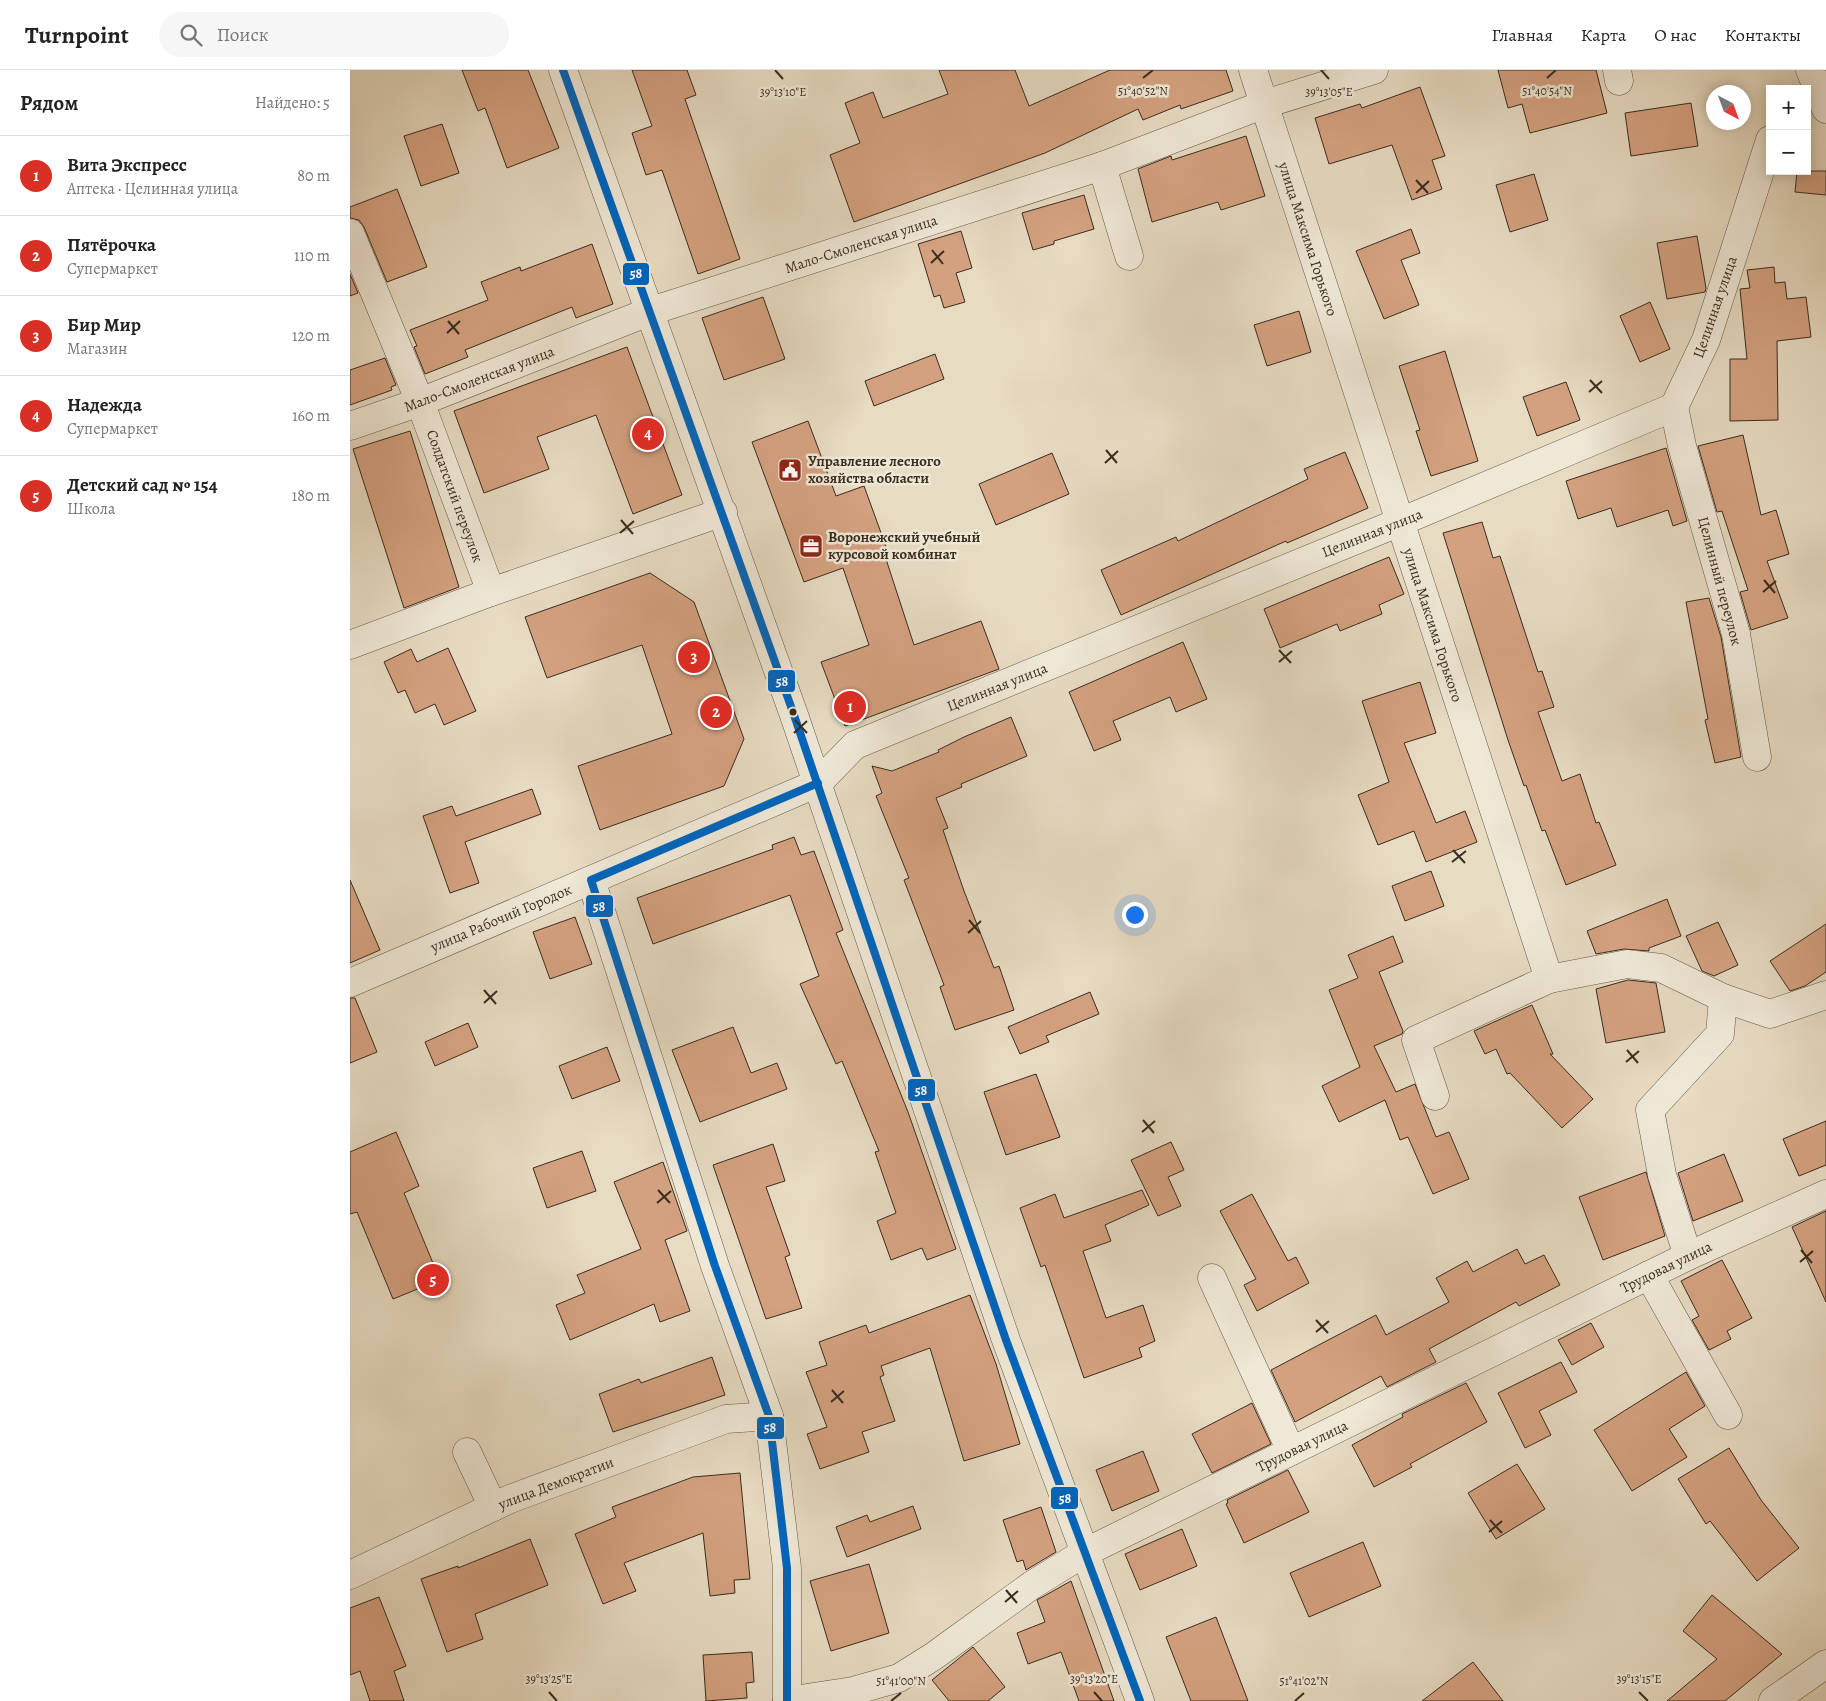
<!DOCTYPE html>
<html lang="ru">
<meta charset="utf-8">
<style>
body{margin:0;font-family:Alegreya,serif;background:#f6f6f6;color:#222}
.controls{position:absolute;right:15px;top:15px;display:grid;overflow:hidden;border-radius:0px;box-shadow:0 2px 12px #0003}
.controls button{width:45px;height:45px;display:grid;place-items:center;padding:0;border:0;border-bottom:1px solid #e0e0e0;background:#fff;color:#222;font:25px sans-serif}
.compass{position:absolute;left:1356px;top:15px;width:45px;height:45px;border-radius:50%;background:#fff;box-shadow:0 2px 12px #0003;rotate:139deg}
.you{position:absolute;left:784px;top:844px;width:18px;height:18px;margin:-12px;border:4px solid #fff;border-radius:50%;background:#1a73e8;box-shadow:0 0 0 8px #1a73e833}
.badge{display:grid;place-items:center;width:32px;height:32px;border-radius:50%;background:#d93025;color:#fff;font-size:16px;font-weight:700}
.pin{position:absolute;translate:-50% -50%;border:2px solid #fff;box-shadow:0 1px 5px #0006}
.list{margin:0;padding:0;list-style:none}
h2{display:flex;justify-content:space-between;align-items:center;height:65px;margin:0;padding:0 20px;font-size:21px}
h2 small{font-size:16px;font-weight:400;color:#767676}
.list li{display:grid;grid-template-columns:32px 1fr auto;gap:15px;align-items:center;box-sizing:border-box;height:80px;padding:0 20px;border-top:1px solid #e0e0e0}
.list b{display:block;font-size:19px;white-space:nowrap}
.list p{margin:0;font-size:16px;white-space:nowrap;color:#767676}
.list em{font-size:16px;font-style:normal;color:#767676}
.icon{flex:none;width:28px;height:28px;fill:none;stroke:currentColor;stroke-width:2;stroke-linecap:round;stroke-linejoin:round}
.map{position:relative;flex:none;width:1476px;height:1631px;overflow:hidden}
header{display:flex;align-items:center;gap:30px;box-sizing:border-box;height:70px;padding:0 25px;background:#fff;border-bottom:1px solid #e0e0e0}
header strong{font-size:24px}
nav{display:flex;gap:28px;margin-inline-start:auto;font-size:18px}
.search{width:350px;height:45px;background:#f6f6f6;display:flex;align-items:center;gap:12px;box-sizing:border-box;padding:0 18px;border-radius:28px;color:#767676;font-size:19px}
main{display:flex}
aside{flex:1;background:#fff}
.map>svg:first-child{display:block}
.building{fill:#d4a180;stroke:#3a2c1e}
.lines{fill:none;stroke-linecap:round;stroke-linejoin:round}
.minor-casing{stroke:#655847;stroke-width:29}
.minor{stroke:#efe8d7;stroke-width:28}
.bus-1-casing{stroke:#efe8d7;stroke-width:11}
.bus-1{stroke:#0065bd;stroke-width:8}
.ticks{fill:none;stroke:#3a2c1e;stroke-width:2}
.bus-dot{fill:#3a2c1e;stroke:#efe8d7;stroke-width:2}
.labels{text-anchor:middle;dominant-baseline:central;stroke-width:5;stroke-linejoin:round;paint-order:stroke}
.street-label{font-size:15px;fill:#3a2c1e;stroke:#efe8d7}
.poi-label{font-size:15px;font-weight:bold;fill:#3a2c1e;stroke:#efe8d7;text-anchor:start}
.ticks-label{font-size:12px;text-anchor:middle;fill:#3a2c1e;stroke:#efe8d7;stroke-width:5;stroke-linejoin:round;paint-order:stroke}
.line-badge{stroke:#efe8d7;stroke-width:2}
.badge-label{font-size:14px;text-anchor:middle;font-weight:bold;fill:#fff}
</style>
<header>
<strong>Turnpoint</strong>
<div class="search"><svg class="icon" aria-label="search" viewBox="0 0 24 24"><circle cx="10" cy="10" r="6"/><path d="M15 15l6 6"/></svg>Поиск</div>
<nav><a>Главная</a><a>Карта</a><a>О нас</a><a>Контакты</a></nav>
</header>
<main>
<aside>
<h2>Рядом<small>Найдено: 5</small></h2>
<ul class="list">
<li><span class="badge">1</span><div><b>Вита Экспресс</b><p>Аптека · Целинная улица</p></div><em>80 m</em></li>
<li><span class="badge">2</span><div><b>Пятёрочка</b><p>Супермаркет</p></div><em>110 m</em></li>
<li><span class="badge">3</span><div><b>Бир Мир</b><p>Магазин</p></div><em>120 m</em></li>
<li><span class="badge">4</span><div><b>Надежда</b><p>Супермаркет</p></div><em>160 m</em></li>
<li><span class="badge">5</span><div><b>Детский сад № 154</b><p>Школа</p></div><em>180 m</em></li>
</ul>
</aside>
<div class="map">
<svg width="1476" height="1631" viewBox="0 0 1476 1631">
<rect width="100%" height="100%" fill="#e7dbc2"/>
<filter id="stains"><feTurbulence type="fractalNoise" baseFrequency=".004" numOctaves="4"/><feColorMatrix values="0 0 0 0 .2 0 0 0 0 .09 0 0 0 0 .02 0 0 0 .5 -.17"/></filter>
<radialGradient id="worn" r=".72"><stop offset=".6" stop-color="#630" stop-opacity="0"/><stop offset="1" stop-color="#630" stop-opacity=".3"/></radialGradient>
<g class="building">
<polygon points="112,0 178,0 209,78 157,98 135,38 128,41"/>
<polygon points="282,0 337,0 346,25 335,29 390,189 348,204 312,100 296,105 282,63 302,56"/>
<polygon points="589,0 665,0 679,36 760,0 876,0 883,21 831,39 830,35 793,50 788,39 695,83 504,152 480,85 510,73 495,33 523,22 533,48 598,24"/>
<polygon points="1148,0 1246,0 1257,43 1180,63 1172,34 1158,38"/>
<polygon points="1070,17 1095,86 1082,90 1092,119 1062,130 1042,75 979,94 965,48 1010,34 1012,38"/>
<polygon points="1341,33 1348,76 1281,86 1275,43"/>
<polygon points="92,54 109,103 71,116 54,66"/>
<polygon points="896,66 915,126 871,140 868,132 802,152 788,99 821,86 822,90"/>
<polygon points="1447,101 1476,101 1476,125 1445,122"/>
<polygon points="1184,104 1198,150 1160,162 1146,115"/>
<polygon points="47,119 77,197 37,212 14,157 9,150 0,148 0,137"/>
<polygon points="734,125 744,159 704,171 704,174 683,180 672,143"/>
<polygon points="1061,159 1070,183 1051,190 1069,235 1034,249 1006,181"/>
<polygon points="611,161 622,198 606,203 615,232 594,238 590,225 584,227 568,174"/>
<polygon points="1347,166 1356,218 1355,222 1317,229 1307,173"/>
<polygon points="242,174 263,234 226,248 222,237 115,280 118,287 75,304 64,277 67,276 60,260 138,230 131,212 170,197 171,201"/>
<polygon points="1424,197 1425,213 1435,212 1437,229 1456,227 1461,267 1427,271 1428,350 1380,351 1380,289 1397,289 1390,219 1400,218 1397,200"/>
<polygon points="0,204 8,223 0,226"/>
<polygon points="413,227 435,289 374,310 352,248"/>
<polygon points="1300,232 1320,279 1290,292 1270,246"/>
<polygon points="949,241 961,282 917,296 904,255"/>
<polygon points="277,277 332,425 283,444 246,345 187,367 199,399 134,423 104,341"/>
<polygon points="1095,281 1128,391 1081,406 1066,361 1070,360 1049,296"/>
<polygon points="585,284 594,309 524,336 515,311"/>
<polygon points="35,288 46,315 41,317 42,320 0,335 0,300"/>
<polygon points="1216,312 1230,350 1187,366 1173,327"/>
<polygon points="458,351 486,426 514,416 538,482 534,483 564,575 631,551 649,599 495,656 471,592 519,575 493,498 454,512 402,372"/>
<polygon points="60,361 109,517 54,538 3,379"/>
<polygon points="1393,365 1411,445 1426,440 1439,484 1417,491 1438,548 1401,560 1390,522 1398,520 1372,441 1367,442 1348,376"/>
<polygon points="1316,378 1337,451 1323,456 1318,440 1267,457 1261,438 1228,449 1216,411"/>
<polygon points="995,382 1018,438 937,473 936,471 771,545 751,500 826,467 828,471 933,421 958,409 954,399"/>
<polygon points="702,383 719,424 646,455 629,414"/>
<polygon points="1132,452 1143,488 1150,486 1188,602 1192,601 1204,637 1188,642 1212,711 1230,704 1246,753 1249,752 1266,795 1216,815 1195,760 1192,761 1176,715 1174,716 1158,670 1093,463"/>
<polygon points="1039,487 1054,524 1029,535 1032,544 990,561 987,554 930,578 914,539"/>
<polygon points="300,503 344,532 394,669 374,716 250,760 228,696 322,664 292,575 197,608 175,547"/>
<polygon points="1359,528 1371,567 1391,687 1365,693 1355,650 1358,649 1336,532"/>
<polygon points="833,572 857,629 826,642 820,627 763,651 771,670 744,681 719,622"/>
<polygon points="98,578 126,641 94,655 85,634 65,643 55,620 48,623 34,592 61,579 67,592"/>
<polygon points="1070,612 1086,663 1054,673 1086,753 1115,741 1127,772 1076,792 1064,761 1028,775 1008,725 1039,712 1012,631"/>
<polygon points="661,647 677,686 611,714 612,717 586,728 598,758 593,760 614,821 644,898 649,896 664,940 605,960 590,917 594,915 554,810 559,808 526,726 532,723 522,696 542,701 589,682 588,680 614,667"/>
<polygon points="182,719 191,744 115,772 129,813 100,823 73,746 102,736 106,746"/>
<polygon points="444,767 451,785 464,781 493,860 486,863 558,1042 606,1179 577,1190 572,1178 541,1190 527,1151 546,1143 525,1082 529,1081 492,991 486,994 450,914 469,906 440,825 303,874 287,828 423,779 422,775"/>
<polygon points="1081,801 1094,836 1055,851 1042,816"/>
<polygon points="0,810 30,880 0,893"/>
<polygon points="1317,829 1331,866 1299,878 1299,881 1274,879 1246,884 1237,861"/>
<polygon points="225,847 242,894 200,909 183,862"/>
<polygon points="1368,852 1388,895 1364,906 1352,901 1336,866"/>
<polygon points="1476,854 1476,902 1455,916 1440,921 1420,891"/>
<polygon points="1043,866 1053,892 1029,902 1053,961 1052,964 1024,976 1046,1022 1065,1014 1086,1067 1099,1062 1119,1109 1083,1124 1058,1067 1050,1070 1035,1030 989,1052 972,1016 1010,997 979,920 1008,908 998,885"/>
<polygon points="1278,910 1306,913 1315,962 1256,973 1246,919"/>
<polygon points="740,922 749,944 696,966 699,972 670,984 658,957"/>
<polygon points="0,928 5,928 27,982 0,993"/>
<polygon points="1182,935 1203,984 1200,984 1243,1029 1212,1058 1160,1003 1157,1004 1146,979 1135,984 1124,961"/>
<polygon points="118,953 128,977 85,996 75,972"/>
<polygon points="383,957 401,1003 427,993 437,1019 350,1052 322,980"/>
<polygon points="257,977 270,1011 222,1029 209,996"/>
<polygon points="686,1004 710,1067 656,1085 634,1022"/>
<polygon points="1476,1051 1476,1095 1449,1106 1433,1069"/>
<polygon points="46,1062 69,1116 54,1123 90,1210 43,1229 7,1142 0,1144 0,1082"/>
<polygon points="821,1072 834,1100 818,1107 831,1136 808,1146 781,1090"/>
<polygon points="423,1074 435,1111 416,1117 440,1185 435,1187 452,1238 416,1249 363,1095"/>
<polygon points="232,1081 246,1121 197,1138 183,1098"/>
<polygon points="1374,1084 1393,1131 1343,1151 1328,1103"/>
<polygon points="313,1092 337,1161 315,1170 340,1241 310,1252 304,1234 220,1270 206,1235 235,1223 227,1205 291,1179 264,1112"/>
<polygon points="1296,1102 1315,1166 1253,1190 1229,1127"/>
<polygon points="792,1120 799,1135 755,1155 761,1171 733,1181 756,1248 793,1235 805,1271 789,1278 792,1287 734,1308 695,1195 691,1197 670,1138 705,1124 714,1148"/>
<polygon points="902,1124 938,1191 946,1187 959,1213 907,1241 894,1215 906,1209 870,1141"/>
<polygon points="1476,1141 1476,1232 1442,1157"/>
<polygon points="1167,1179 1175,1194 1194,1185 1210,1215 1169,1236 1166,1232 1079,1279 1086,1292 1037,1317 1031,1306 945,1352 921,1300 1026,1245 1036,1265 1099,1232 1086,1208 1117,1191 1123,1202"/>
<polygon points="1372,1190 1402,1248 1377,1261 1381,1269 1359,1280 1342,1250 1349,1246 1331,1211"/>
<polygon points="620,1225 646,1294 670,1374 614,1391 580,1278 531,1296 534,1305 530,1307 545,1351 512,1362 519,1382 470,1399 457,1364 477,1357 456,1302 477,1295 469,1272 516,1255 519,1263"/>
<polygon points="1241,1253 1254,1277 1222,1295 1208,1270"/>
<polygon points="362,1287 375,1325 263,1362 249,1324 289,1309 291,1313"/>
<polygon points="1211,1292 1227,1322 1189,1341 1201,1365 1175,1378 1148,1323"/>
<polygon points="1336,1302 1355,1336 1319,1359 1337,1387 1282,1421 1244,1360"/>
<polygon points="1116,1313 1137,1352 1060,1394 1062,1397 1024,1417 1002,1375 1053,1347 1052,1344"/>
<polygon points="902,1333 921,1374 862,1403 842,1364"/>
<polygon points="1379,1378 1411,1430 1449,1478 1407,1511 1360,1451 1356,1454 1328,1409"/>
<polygon points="793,1381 809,1421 762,1441 746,1400"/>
<polygon points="1167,1394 1195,1439 1146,1469 1118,1423"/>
<polygon points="938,1400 959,1442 894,1473 876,1434 878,1433 877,1430"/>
<polygon points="390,1403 400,1509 384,1510 385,1523 360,1526 353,1463 274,1493 286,1521 253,1534 225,1464 266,1447 262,1437 343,1407"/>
<polygon points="563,1436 571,1459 497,1487 486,1457 517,1445 520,1452"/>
<polygon points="691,1437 706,1482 676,1500 673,1490 667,1492 653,1450"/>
<polygon points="832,1459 847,1496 790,1520 775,1484"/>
<polygon points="180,1469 198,1515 125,1544 133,1569 97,1582 71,1509 108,1496 108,1498"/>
<polygon points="1013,1472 1031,1516 959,1547 940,1503"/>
<polygon points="519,1494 539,1563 481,1581 460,1511"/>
<polygon points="721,1511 764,1631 729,1631 711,1582 678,1594 667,1563 695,1552 687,1530"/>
<polygon points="1362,1525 1432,1584 1375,1631 1317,1631 1367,1589 1333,1561"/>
<polygon points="29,1527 56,1596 44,1601 54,1631 20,1631 10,1601 0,1605 0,1538"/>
<polygon points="866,1547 898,1631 841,1631 816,1567"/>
<polygon points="623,1577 655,1617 638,1631 599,1631 582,1610"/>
<polygon points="402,1582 404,1612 396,1613 397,1628 356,1631 353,1585"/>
<polygon points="1123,1592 1153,1631 1072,1631"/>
</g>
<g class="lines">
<g class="minor-casing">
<g id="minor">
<polyline points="213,0 444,645 656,1270 790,1631"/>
<polyline points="903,0 1199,909 1277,894 1311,898 1373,928 1370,964 1300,1040 1312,1105 1338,1186"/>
<polyline points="1267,0 1269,11"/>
<polyline points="1460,0 1476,39"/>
<polyline points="752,96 779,186"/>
<polyline points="0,163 70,332 141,522"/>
<polyline points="1324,337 1332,376 1386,564 1407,687"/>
<polyline points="0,356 70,332 301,241 752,96 915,34 1024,0"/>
<polyline points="0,575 141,522 373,442"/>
<polyline points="241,810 365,1196 419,1346 437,1498 437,1631"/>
<polyline points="0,913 468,713 505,675 1050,452 1324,337 1356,270 1420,70"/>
<polyline points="1373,928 1420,944 1476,925"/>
<polyline points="1085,1026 1066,970 1199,909"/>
<polyline points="1299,1205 1378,1345"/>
<polyline points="862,1208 941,1381"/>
<polyline points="117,1382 143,1437"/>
<polyline points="0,1505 160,1429 376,1349 419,1346"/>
<polyline points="437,1631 503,1621 549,1608 584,1586 682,1515 734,1483 1338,1186 1476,1124"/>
<polyline points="1423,1631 1476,1594"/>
</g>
</g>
<use href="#minor" class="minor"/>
<g class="bus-1-casing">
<g id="bus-1">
<polyline points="213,0 444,645 656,1270 790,1631"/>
<polyline points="437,1631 437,1498 419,1346 365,1196 241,810 468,713"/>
</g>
</g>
<use href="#bus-1" class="bus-1"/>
</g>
<path class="ticks" d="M 425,0 L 433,9M 971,0 L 979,9M 793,8 L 803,0M 1197,8 L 1206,0M 1066,110 L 1078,123M 1066,123 L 1079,111M 582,180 L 593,194M 581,193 L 594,181M 98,251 L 109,264M 97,263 L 110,251M 1240,310 L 1252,323M 1239,322 L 1252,311M 756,380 L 767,393M 755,393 L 768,381M 271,450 L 283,464M 270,463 L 284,451M 1414,510 L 1425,523M 1413,522 L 1426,511M 929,580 L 941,593M 929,592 L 942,581M 445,650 L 457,663M 444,663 L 457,651M 1103,780 L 1115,793M 1102,792 L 1116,781M 619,850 L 630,863M 618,863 L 631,851M 134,920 L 146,934M 134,933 L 147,921M 1277,980 L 1288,993M 1276,992 L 1289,981M 793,1050 L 804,1063M 792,1062 L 805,1051M 308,1120 L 320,1133M 307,1133 L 321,1121M 1451,1180 L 1462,1193M 1450,1192 L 1463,1181M 966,1250 L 978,1263M 966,1262 L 979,1251M 482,1320 L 493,1333M 481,1332 L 494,1321M 1140,1450 L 1152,1463M 1139,1462 L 1152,1451M 656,1520 L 667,1533M 655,1532 L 668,1521M 199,1622 L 207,1631M 744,1622 L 752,1631M 1289,1622 L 1298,1631M 541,1631 L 551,1623M 945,1631 L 954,1623"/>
<defs>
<g id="civic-square" transform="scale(1.25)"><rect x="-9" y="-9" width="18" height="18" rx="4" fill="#8f2418" stroke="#efe8d7"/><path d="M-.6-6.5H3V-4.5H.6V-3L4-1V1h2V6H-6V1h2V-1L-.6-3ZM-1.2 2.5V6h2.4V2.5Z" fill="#fff"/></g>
<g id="office-square" transform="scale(1.25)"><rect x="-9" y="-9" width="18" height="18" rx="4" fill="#8f2418" stroke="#efe8d7"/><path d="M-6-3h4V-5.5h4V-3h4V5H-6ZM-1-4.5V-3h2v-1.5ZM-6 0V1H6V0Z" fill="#fff"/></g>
</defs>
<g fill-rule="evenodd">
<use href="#civic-square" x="440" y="400"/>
<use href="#office-square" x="461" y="476"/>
</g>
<circle class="bus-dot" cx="443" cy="642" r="4.5"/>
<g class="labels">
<g class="street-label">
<text transform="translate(958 169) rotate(72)">улица Максима Горького</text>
<text transform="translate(511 174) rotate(-18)">Мало-Смоленская улица</text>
<text transform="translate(1365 237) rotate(-71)">Целинная улица</text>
<text transform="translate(129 309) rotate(-21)">Мало-Смоленская улица</text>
<text transform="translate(105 426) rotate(70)">Солдатский переулок</text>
<text transform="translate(1022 463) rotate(-22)">Целинная улица</text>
<text transform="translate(1370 511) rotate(75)">Целинный переулок</text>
<text transform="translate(1083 555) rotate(72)">улица Максима Горького</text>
<text transform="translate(647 617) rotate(-22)">Целинная улица</text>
<text transform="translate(151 848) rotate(-23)">улица Рабочий Городок</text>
<text transform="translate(1316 1197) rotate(-26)">Трудовая улица</text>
<text transform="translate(952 1376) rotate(-26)">Трудовая улица</text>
<text transform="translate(206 1413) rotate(-21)">улица Демократии</text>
</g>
<g class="poi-label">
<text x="458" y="391">Управление лесного<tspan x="458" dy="17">хозяйства области</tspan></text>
<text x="478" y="467">Воронежский учебный<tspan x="478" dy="17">курсовой комбинат</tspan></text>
</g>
</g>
<g class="ticks-label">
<text x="793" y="25">51°40'52"N</text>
<text x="1197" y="25">51°40'54"N</text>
<text x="433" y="26">39°13'10"E</text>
<text x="979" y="26">39°13'05"E</text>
<text x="199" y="1613">39°13'25"E</text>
<text x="744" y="1613">39°13'20"E</text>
<text x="1289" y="1613">39°13'15"E</text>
<text x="551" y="1615">51°41'00"N</text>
<text x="954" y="1615">51°41'02"N</text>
</g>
<g class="line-badge">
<rect x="272" y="192" width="28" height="24" rx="5" fill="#0065bd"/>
<rect x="417" y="599" width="29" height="24" rx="5" fill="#0065bd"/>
<rect x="235" y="824" width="29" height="24" rx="5" fill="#0065bd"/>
<rect x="557" y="1008" width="29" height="24" rx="5" fill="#0065bd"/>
<rect x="406" y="1346" width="29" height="24" rx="5" fill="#0065bd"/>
<rect x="700" y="1416" width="29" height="24" rx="5" fill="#0065bd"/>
</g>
<g class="badge-label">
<text x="286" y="208">58</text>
<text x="432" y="616">58</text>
<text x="249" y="841">58</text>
<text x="571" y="1025">58</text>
<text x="420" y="1362">58</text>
<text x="715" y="1433">58</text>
</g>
<rect width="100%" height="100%" filter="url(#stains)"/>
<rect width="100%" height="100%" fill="url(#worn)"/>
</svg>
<div class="controls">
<button>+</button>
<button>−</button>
</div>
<svg class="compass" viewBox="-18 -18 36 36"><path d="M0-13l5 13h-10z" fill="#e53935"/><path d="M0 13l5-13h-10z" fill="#767676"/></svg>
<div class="you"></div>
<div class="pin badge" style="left:500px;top:637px">1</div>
<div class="pin badge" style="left:366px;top:642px">2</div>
<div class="pin badge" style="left:344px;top:587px">3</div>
<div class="pin badge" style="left:298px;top:364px">4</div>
<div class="pin badge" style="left:83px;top:1210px">5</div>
</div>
</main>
